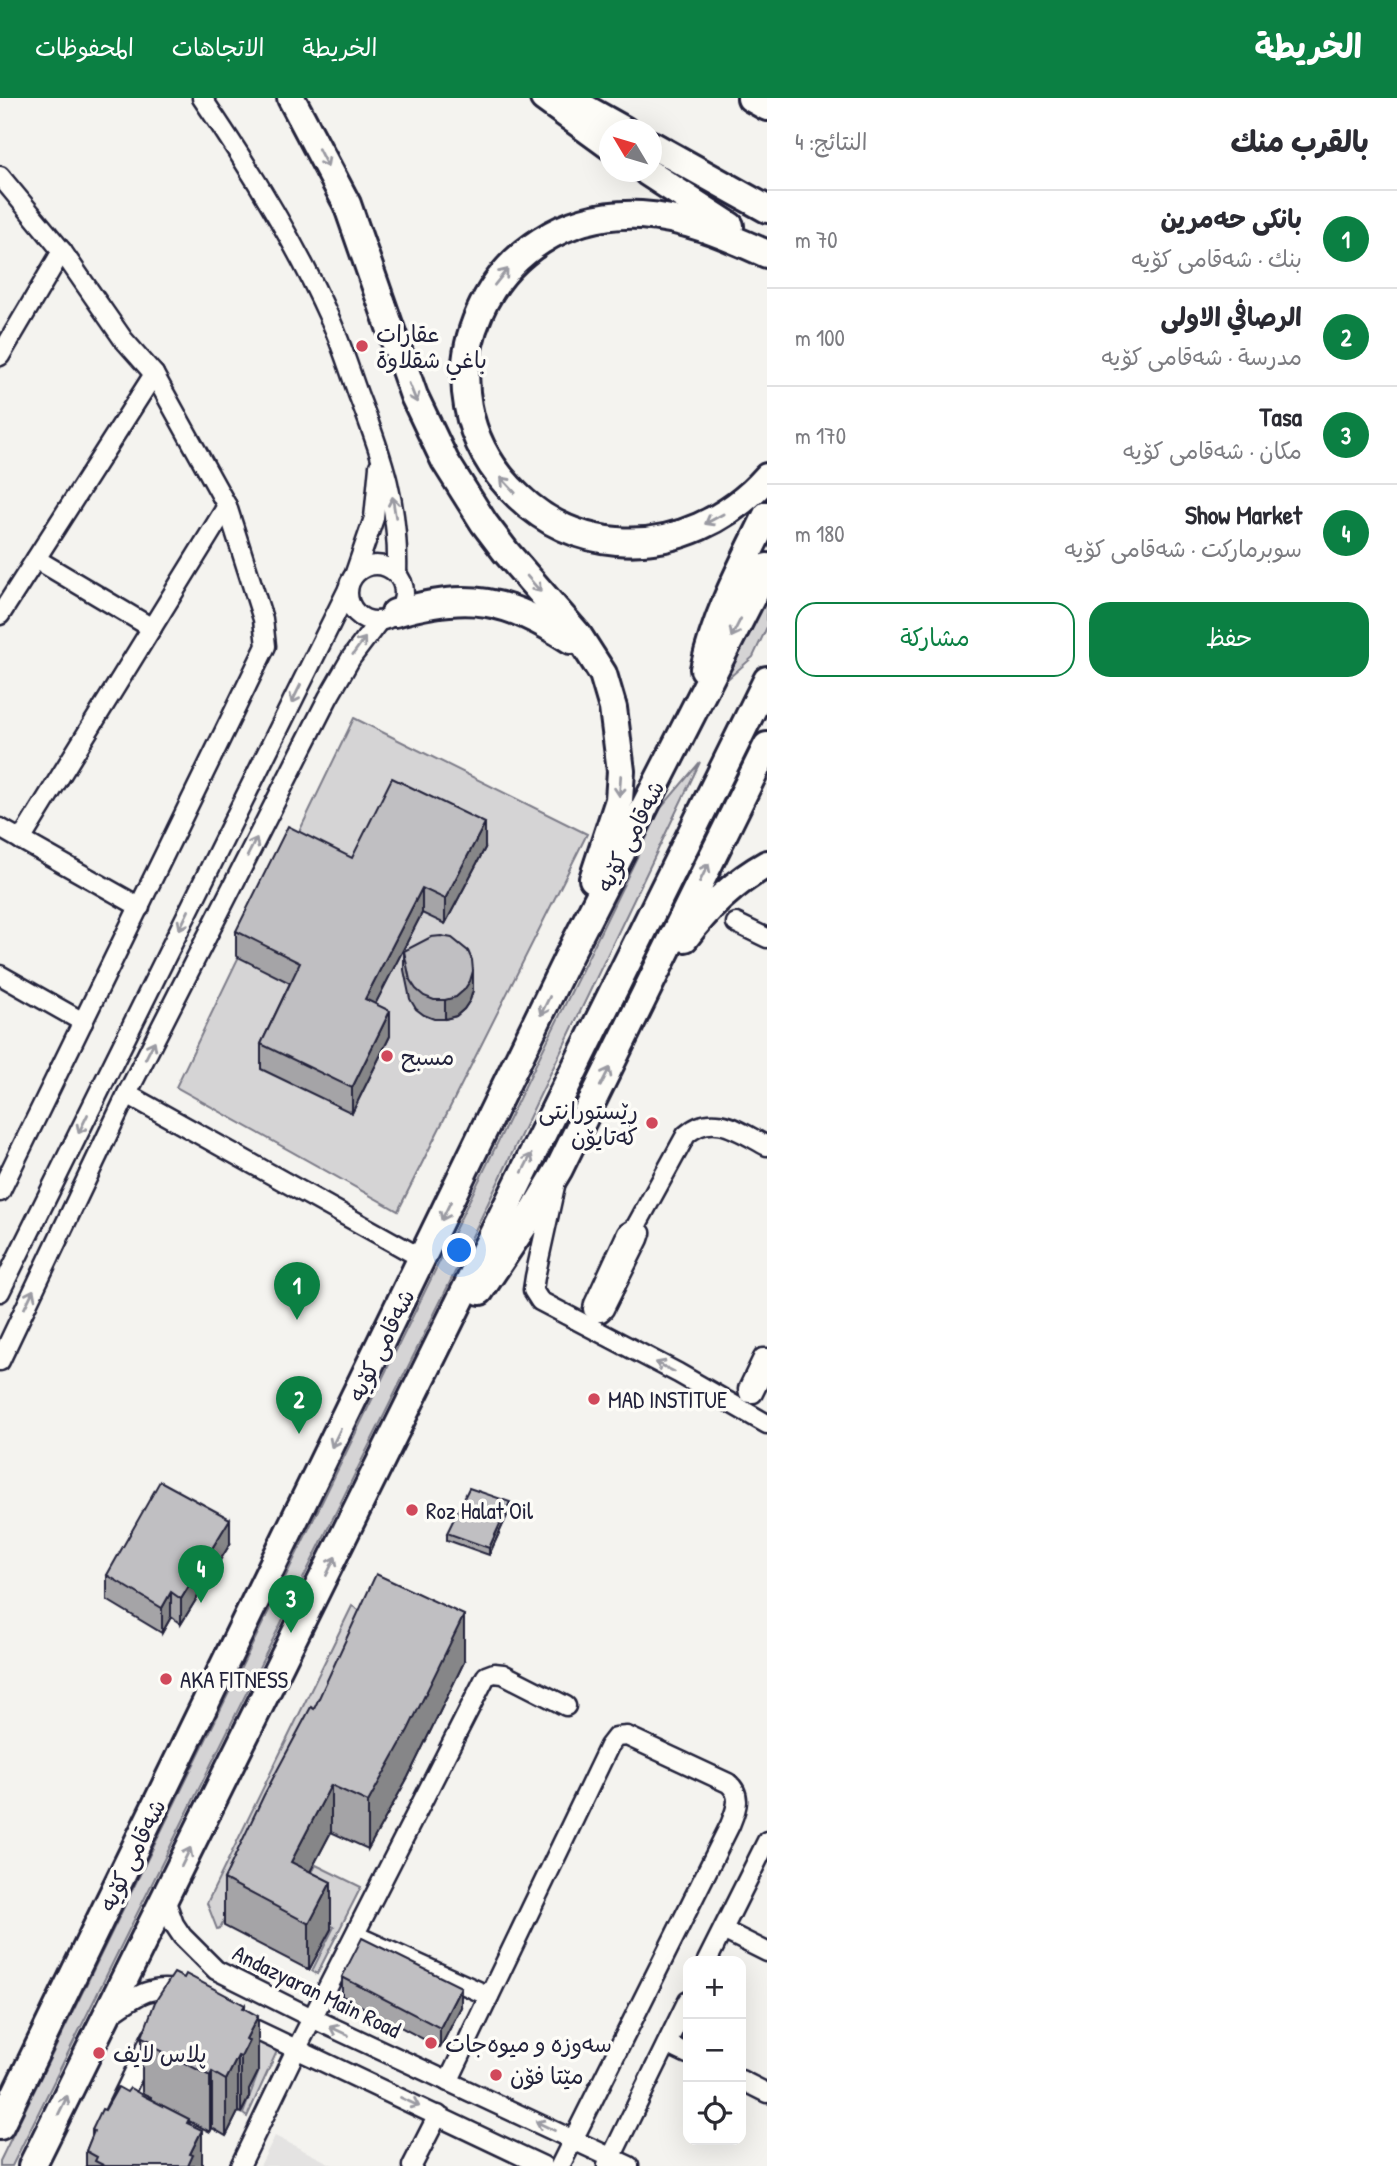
<!DOCTYPE html>
<html lang="ar">
<meta charset="utf-8">
<style>
body{margin:0;font-family:"Patrick Hand","Playpen Sans Arabic",sans-serif;background:#f7f7f7;color:#2b2b33;direction:rtl}
.controls{position:absolute;right:21px;bottom:21px;display:grid;overflow:hidden;border-radius:14px;box-shadow:0 7px 28px #0002}
.controls button{width:63px;height:63px;display:grid;place-items:center;padding:0;border:0;border-bottom:2px solid #e1e1e2;background:#fff;color:#2b2b33;font:35px sans-serif}
.compass{position:absolute;left:599px;top:21px;width:63px;height:63px;border-radius:50%;background:#fff;box-shadow:0 7px 28px #0002;rotate:308deg}
.you{position:absolute;left:460px;top:1153px;width:24px;height:24px;margin:-18px;border:5px solid #fff;border-radius:50%;background:#1a73e8;box-shadow:0 0 0 10px #1a73e833}
.badge{display:grid;place-items:center;width:46px;height:46px;border-radius:50%;background:#0b8043;color:#fff;font-size:23px;font-weight:700}
.pin{position:absolute;translate:-50% -58px;filter:drop-shadow(0 2px 4px #0008)}
.pin::after{content:'';position:absolute;top:37px;width:24px;height:21px;background:inherit;clip-path:polygon(0 0,100% 0,50% 100%)}
.list{margin:0;padding:0;list-style:none}
h2{display:flex;justify-content:space-between;align-items:center;height:91px;margin:0;padding:0 28px;font-size:30px}
h2 small{font-size:23px;font-weight:400;color:#7c7c81}
.list li{display:grid;grid-template-columns:46px 1fr auto;gap:21px;align-items:center;box-sizing:border-box;height:98px;padding:0 28px;border-top:2px solid #e1e1e2}
.list b{display:block;font-size:26px;white-space:nowrap}
.list p{margin:0;font-size:23px;white-space:nowrap;color:#7c7c81}
.list em{font-size:23px;font-style:normal;color:#7c7c81}
.actions{display:flex;gap:14px;padding:21px 28px}
.actions a{flex:1;padding:16px 0;border:2px solid #0b8043;border-radius:21px;text-align:center;font-size:24px;color:#0b8043}
.actions .main{background:#0b8043;color:#fff}
.icon{flex:none;width:38px;height:38px;fill:none;stroke:currentColor;stroke-width:2;stroke-linecap:round;stroke-linejoin:round}
.map{position:relative;flex:none;width:767px;height:2068px;overflow:hidden;direction:ltr}
header{display:flex;align-items:center;gap:42px;box-sizing:border-box;height:98px;padding:0 35px;background:#0b8043;color:#fff}
header strong{font-size:33px}
nav{display:flex;gap:38px;margin-inline-start:auto;font-size:24px}
main{display:flex}
aside{flex:1;background:#fff}
.map>svg:first-child{display:block}
.built{fill:#e4e3e2}
.green{fill:#d5d4d5;stroke:#7c7b88;stroke-width:2}
.lines{fill:none;stroke-linecap:round;stroke-linejoin:round}
.minor-casing{stroke:#22223b;stroke-width:23}
.highway-casing{stroke:#22223b;stroke-width:32}
.minor{stroke:#fdfcf7;stroke-width:18}
.highway{stroke:#fdfcf7;stroke-width:26}
.wall{fill:#a5a4a7;stroke:#22223b;stroke-width:2}
.shaded-wall{fill:#868688;stroke:#22223b;stroke-width:2}
.building{fill:#c0bfc2;stroke:#22223b;stroke-width:2}
.oneway{stroke:#9a9aa2}
.poi-dot{fill:#d1495b;stroke:#fdfcf7;stroke-width:2.5}
.labels{text-anchor:middle;dominant-baseline:central;stroke-width:7;stroke-linejoin:round;paint-order:stroke}
.poi-label{font-size:23px;fill:#22223b;stroke:#fdfcf7;text-anchor:start}
.street-label{font-size:23px;fill:#22223b;stroke:#fdfcf7}
</style>
<header>
<strong>الخريطة</strong>
<nav><a>الخريطة</a><a>الاتجاهات</a><a>المحفوظات</a></nav>
</header>
<main>
<aside>
<h2>بالقرب منك<small>النتائج: 4</small></h2>
<ul class="list">
<li><span class="badge">1</span><div><b>بانكی حه‌مرین</b><p>بنك · شەقامی کۆیە</p></div><em>70 m</em></li>
<li><span class="badge">2</span><div><b>الرصافي الاولى</b><p>مدرسة · شەقامی کۆیە</p></div><em>100 m</em></li>
<li><span class="badge">3</span><div><b>Tasa</b><p>مكان · شەقامی کۆیە</p></div><em>170 m</em></li>
<li><span class="badge">4</span><div><b>Show Market</b><p>سوبرماركت · شەقامی کۆیە</p></div><em>180 m</em></li>
</ul>
<div class="actions"><a class="main">حفظ</a><a>مشاركة</a></div>
</aside>
<div class="map">
<svg width="767" height="2068" viewBox="0 0 767 2068">
<rect width="100%" height="100%" fill="#f4f3ef"/>
<filter id="ink" filterUnits="userSpaceOnUse"><feTurbulence type="fractalNoise" baseFrequency=".0143" numOctaves="2"/><feDisplacementMap in="SourceGraphic" scale="14" xChannelSelector="R" yChannelSelector="G"/><feConvolveMatrix kernelMatrix="1 2 1 2 8 2 1 2 1" color-interpolation-filters="sRGB"/></filter>
<g filter="url(#ink)">
<polygon class="built" points="275,2038 335,2068 260,2068"/>
<g class="green">
<polygon points="767,497 767,529 753,559 723,585"/>
<polygon points="354,620 587,736 398,1113 176,989"/>
<polygon points="700,664 456,1172 12,2068 0,2068 0,2063 661,710"/>
<polygon points="352,1508 373,1520 311,1649 220,1830 217,1831 207,1805"/>
<polygon points="316,1767 361,1789 317,1876 312,1873 334,1829 294,1808"/>
<polygon points="220,1920 278,1951 247,2019 243,2016 259,1973 247,1966"/>
</g>
<g class="lines">
<g class="minor-casing">
<g id="minor">
<path d="M 202,0 C 250,70 295,143 330,221 C 341,245 349,271 358,296 C 383,360 399,406 397,476"/>
<polyline points="0,78 62,153 123,241 154,276 227,408 263,521 266,548 0,1094"/>
<polyline points="0,258 62,153"/>
<polyline points="36,461 152,530"/>
<circle cx="376" cy="495" r="28"/>
<polyline points="355,475 374,420 379,368"/>
<polyline points="0,517 154,276"/>
<polyline points="0,730 140,809"/>
<polyline points="21,742 227,408"/>
<polyline points="736,825 767,840"/>
<polyline points="0,877 83,924"/>
<polyline points="127,996 423,1161"/>
<polyline points="555,1088 535,1179 533,1192 540,1203 678,1275 767,1326"/>
<polygon points="635,1130 641,1135 639,1141 604,1211 601,1214 596,1214 593,1211 594,1206 627,1135"/>
<path d="M 635,1130 L 686,1037 C 713,1012 740,1034 767,1048"/>
<polyline points="0,1194 348,491"/>
<polyline points="767,1260 763,1260 748,1291 749,1295 753,1295 767,1267"/>
<polyline points="0,1263 127,996 328,600 351,560 379,523"/>
<polyline points="165,1801 174,1826 182,1838 216,1872 312,1920 629,2068"/>
<polyline points="723,1832 767,1854"/>
<polyline points="359,1839 489,1898"/>
<polyline points="707,1863 767,1743"/>
<path d="M 109,1917 C 134,1899 154,1883 185,1895"/>
<polyline points="237,1923 543,2068"/>
<polyline points="667,1946 688,1956"/>
<polyline points="741,1982 767,1995"/>
<path d="M 448,1984 L 609,1648 L 616,1639 L 627,1638 L 728,1685 C 743,1697 736,1712 730,1727 L 560,2068"/>
<polyline points="115,2014 152,1938"/>
<polyline points="240,2068 296,1952 486,1578 494,1575 503,1576 566,1608"/>
<polyline points="412,2068 438,2017"/>
<polyline points="607,2068 688,1902"/>
</g>
</g>
<g class="highway-casing">
<g id="highway">
<polyline points="291,0 347,106 414,298 445,363 484,425 506,454 578,537 603,576 613,610 621,673 619,702 593,781"/>
<polyline points="544,0 610,48"/>
<polyline points="751,0 767,9"/>
<polyline points="574,4 624,32"/>
<polyline points="652,47 767,111"/>
<polyline points="647,74 730,128"/>
<path d="M 767,156 C 726,138 687,120 641,117 C 487,110 405,291 518,398 C 545,424 579,440 617,443 C 674,448 730,421 767,379"/>
<path d="M 395,515 C 469,493 507,501 571,542"/>
<path d="M 704,571 C 716,516 742,468 767,417"/>
<path d="M 685,840 C 708,809 733,785 767,766"/>
<polyline points="480,1193 535,1111 559,1071 767,648"/>
<polyline points="0,2028 567,861 767,469"/>
<polyline points="32,2068 767,582"/>
</g>
</g>
<use href="#minor" class="minor"/>
<use href="#highway" class="highway"/>
</g>
<g class="wall">
<polygon points="485,750 445,826 422,815 375,906 390,938 352,1015 261,971 261,946 290,885 236,858 236,833 352,760"/>
<polygon points="404,853 473,892 470,902 464,911 456,918 445,921 434,921 424,917 416,911 410,901 404,872"/>
<polygon points="510,1411 489,1457 447,1442 447,1435"/>
<polygon points="230,1446 181,1526 171,1519 162,1535 107,1502 107,1477"/>
<polygon points="464,1564 408,1679 368,1751 331,1734 310,1774 331,1831 309,1872 224,1828 224,1781 314,1611"/>
<polygon points="342,1879 461,1909 440,1950 342,1898"/>
<polygon points="245,1911 258,1974 249,1992 249,1999 241,2015 238,2014 226,2038 212,2030 210,2034 189,2023 202,2068 86,2068 86,2053 92,2038 92,2032 105,2012 127,1994 151,2001 151,1999 142,1995 142,1939"/>
</g>
<g class="shaded-wall">
<polygon points="485,725 485,750 445,826 445,801"/>
<polygon points="422,790 422,815 365,926 365,901"/>
<polygon points="473,873 473,892 470,902 464,911 456,918 445,921 445,902"/>
<polygon points="390,913 390,938 352,1015 352,990"/>
<polygon points="510,1404 510,1411 489,1457 489,1450"/>
<polygon points="230,1421 230,1446 181,1526 181,1501"/>
<polygon points="171,1494 171,1519 162,1535 162,1510"/>
<polygon points="464,1517 464,1564 408,1679 368,1751 368,1704"/>
<polygon points="331,1687 331,1734 291,1810 291,1764"/>
<polygon points="331,1784 331,1831 309,1872 309,1826"/>
<polygon points="461,1889 461,1909 440,1950 440,1930"/>
<polygon points="245,1907 245,1951 246,1941 258,1918 258,1974 249,1992 249,1999 241,2015 241,1959 243,1910"/>
<polygon points="238,1958 238,2014 226,2038 226,1982"/>
<polygon points="212,1974 212,2030 210,2034 210,1978"/>
<polygon points="189,2021 189,2066 190,2056 202,2032 202,2068 187,2068 187,2025"/>
</g>
<g class="building">
<polygon points="392,680 485,725 445,801 422,790 365,901 390,913 352,990 261,946 300,865 236,833 288,728 352,760"/>
<polygon points="441,838 452,840 468,853 472,862 473,873 470,883 464,892 456,899 445,902 434,902 424,898 416,891 410,882 404,853 431,839"/>
<polygon points="160,1383 230,1421 181,1501 171,1494 162,1510 107,1477"/>
<polygon points="469,1390 510,1404 489,1450 447,1435"/>
<polygon points="376,1476 464,1517 408,1632 368,1704 331,1687 291,1764 331,1784 309,1826 224,1781 264,1697 311,1609 314,1611"/>
<polygon points="362,1840 461,1889 440,1930 342,1879"/>
<polygon points="174,1875 184,1880 186,1876 245,1907 243,1910 258,1918 246,1941 249,1943 241,1959 238,1958 226,1982 212,1974 210,1978 151,1948 153,1944 142,1939 155,1904"/>
<polygon points="118,1989 127,1994 130,1990 144,1998 189,2021 187,2025 202,2032 190,2056 193,2057 188,2068 105,2068 95,2063 97,2059 86,2053 94,2033 92,2032 102,2011 105,2012"/>
</g>
<defs><path id="oneway-shaft" d="M-6 0H5M1.5-3L5.5 0L1.5 3" fill="none" stroke-width="1.6" stroke-linecap="round" stroke-linejoin="round" transform="scale(1.75)"/></defs>
<g class="oneway">
<use href="#oneway-shaft" transform="translate(323 60) rotate(63)"/>
<use href="#oneway-shaft" transform="translate(501 179) rotate(-51)"/>
<use href="#oneway-shaft" transform="translate(413 295) rotate(68)"/>
<use href="#oneway-shaft" transform="translate(508 387) rotate(-133)"/>
<use href="#oneway-shaft" transform="translate(394 409) rotate(-99)"/>
<use href="#oneway-shaft" transform="translate(714 421) rotate(151)"/>
<use href="#oneway-shaft" transform="translate(534 486) rotate(49)"/>
<use href="#oneway-shaft" transform="translate(736 530) rotate(117)"/>
<use href="#oneway-shaft" transform="translate(359 548) rotate(-54)"/>
<use href="#oneway-shaft" transform="translate(296 596) rotate(116)"/>
<use href="#oneway-shaft" transform="translate(620 688) rotate(94)"/>
<use href="#oneway-shaft" transform="translate(252 749) rotate(-63)"/>
<use href="#oneway-shaft" transform="translate(704 775) rotate(-64)"/>
<use href="#oneway-shaft" transform="translate(184 822) rotate(116)"/>
<use href="#oneway-shaft" transform="translate(545 908) rotate(116)"/>
<use href="#oneway-shaft" transform="translate(150 952) rotate(-63)"/>
<use href="#oneway-shaft" transform="translate(605 979) rotate(-63)"/>
<use href="#oneway-shaft" transform="translate(83 1026) rotate(116)"/>
<use href="#oneway-shaft" transform="translate(527 1065) rotate(-63)"/>
<use href="#oneway-shaft" transform="translate(446 1113) rotate(116)"/>
<use href="#oneway-shaft" transform="translate(29 1201) rotate(-64)"/>
<use href="#oneway-shaft" transform="translate(665 1269) rotate(-153)"/>
<use href="#oneway-shaft" transform="translate(336 1340) rotate(116)"/>
<use href="#oneway-shaft" transform="translate(331 1468) rotate(-64)"/>
<use href="#oneway-shaft" transform="translate(186 1759) rotate(-64)"/>
<use href="#oneway-shaft" transform="translate(339 1933) rotate(-155)"/>
<use href="#oneway-shaft" transform="translate(410 2004) rotate(25)"/>
<use href="#oneway-shaft" transform="translate(63 2007) rotate(-64)"/>
<use href="#oneway-shaft" transform="translate(545 2028) rotate(-155)"/>
</g>
</g>
<g class="poi-dot">
<circle cx="362" cy="248" r="7"/>
<circle cx="387" cy="958" r="7"/>
<circle cx="652" cy="1025" r="7"/>
<circle cx="594" cy="1301" r="7"/>
<circle cx="412" cy="1412" r="7"/>
<circle cx="166" cy="1581" r="7"/>
<circle cx="431" cy="1945" r="7"/>
<circle cx="99" cy="1955" r="7"/>
<circle cx="496" cy="1977" r="7"/>
</g>
<g class="labels">
<g class="poi-label">
<text x="376" y="235">عقارات<tspan x="376" dy="26">باغي شقلاوة</tspan></text>
<text x="401" y="958">مسبح</text>
<text x="638" y="1012" text-anchor="end">ڕێستورانتی<tspan x="638" dy="26">کەتایۆن</tspan></text>
<text x="608" y="1301">MAD INSTITUE</text>
<text x="426" y="1412">Roz Halat Oil</text>
<text x="180" y="1581">AKA FITNESS</text>
<text x="445" y="1945">سەوزە و میوەجات</text>
<text x="113" y="1955">پلاس لایف</text>
<text x="510" y="1977">مێتا فۆن</text>
</g>
<g class="street-label">
<text transform="translate(630 738) rotate(-63)">شەقامی کۆیە</text>
<text transform="translate(381 1247) rotate(-64)">شەقامی کۆیە</text>
<text transform="translate(132 1757) rotate(-64)">شەقامی کۆیە</text>
<text transform="translate(317 1893) rotate(26)">Andazyaran Main Road</text>
</g>
</g>
</svg>
<div class="controls">
<button>+</button>
<button>−</button>
<button><svg class="icon" aria-label="locate" viewBox="0 0 24 24"><circle cx="12" cy="12" r="6"/><path d="M12 2v4M12 18v4M2 12h4M18 12h4"/></svg></button>
</div>
<svg class="compass" viewBox="-18 -18 36 36"><path d="M0-13l5 13h-10z" fill="#e53935"/><path d="M0 13l5-13h-10z" fill="#7c7c81"/></svg>
<div class="you"></div>
<div class="pin badge" style="left:297px;top:1222px">1</div>
<div class="pin badge" style="left:299px;top:1336px">2</div>
<div class="pin badge" style="left:291px;top:1535px">3</div>
<div class="pin badge" style="left:201px;top:1505px">4</div>
</div>
</main>
